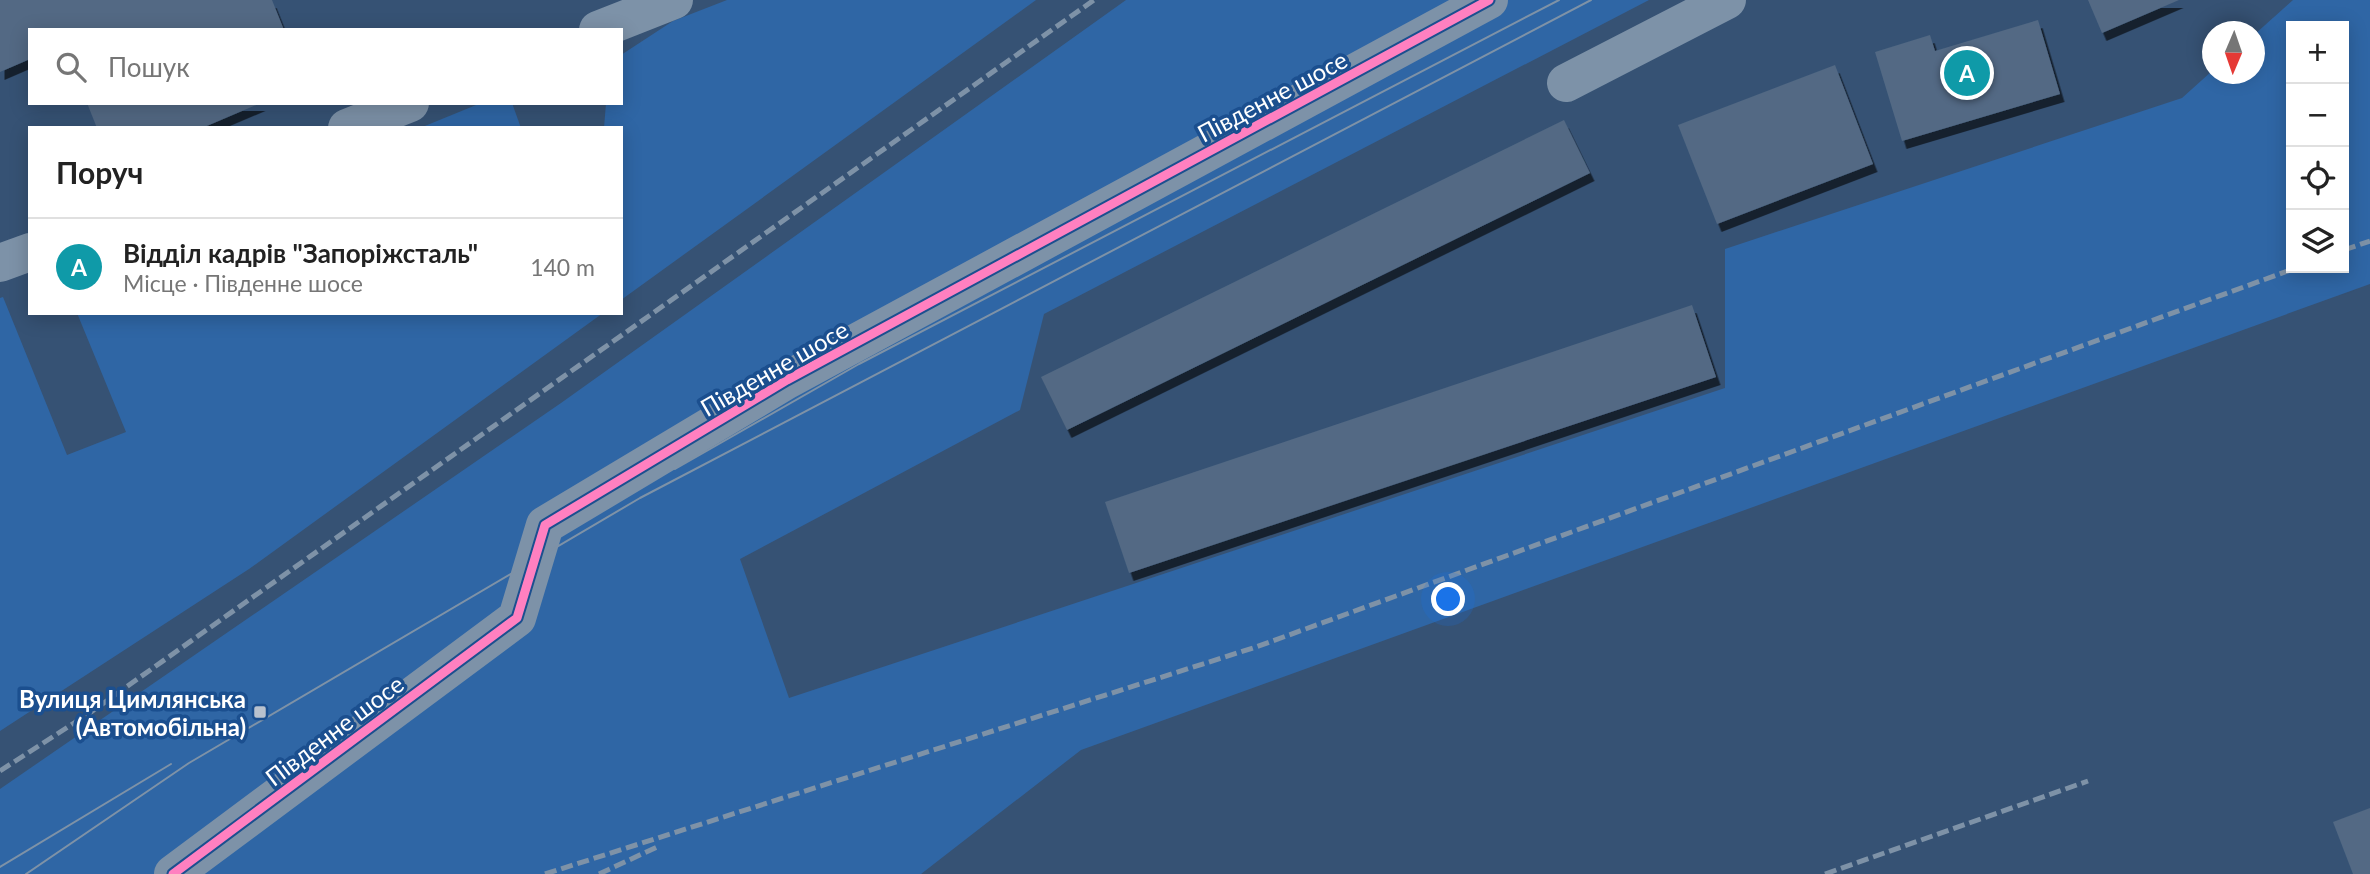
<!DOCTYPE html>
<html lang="uk">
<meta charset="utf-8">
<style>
body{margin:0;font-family:Lato,sans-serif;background:#f6f6f6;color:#222}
.controls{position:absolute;right:21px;top:21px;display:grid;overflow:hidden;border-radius:0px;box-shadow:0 4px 18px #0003}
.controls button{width:63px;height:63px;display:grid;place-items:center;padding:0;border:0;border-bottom:2px solid #e0e0e0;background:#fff;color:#222;font:35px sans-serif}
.compass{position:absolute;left:2202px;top:21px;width:63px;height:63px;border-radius:50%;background:#fff;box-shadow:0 4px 18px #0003;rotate:182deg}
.you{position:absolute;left:1449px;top:600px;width:24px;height:24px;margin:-18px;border:5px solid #fff;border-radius:50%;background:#1a73e8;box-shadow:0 0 0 10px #1a73e833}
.badge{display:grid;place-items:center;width:46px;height:46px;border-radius:50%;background:#666a6f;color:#fff;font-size:23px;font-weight:700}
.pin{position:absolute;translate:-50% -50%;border:4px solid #fff;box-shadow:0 2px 7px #0006}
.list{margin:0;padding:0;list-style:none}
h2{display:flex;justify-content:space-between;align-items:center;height:91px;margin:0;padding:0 28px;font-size:30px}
h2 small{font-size:23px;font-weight:400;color:#767676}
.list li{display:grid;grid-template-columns:46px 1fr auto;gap:21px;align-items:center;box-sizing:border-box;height:98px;padding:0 28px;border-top:2px solid #e0e0e0}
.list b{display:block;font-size:26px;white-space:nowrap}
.list p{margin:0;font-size:23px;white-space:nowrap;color:#767676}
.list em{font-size:23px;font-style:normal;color:#767676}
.icon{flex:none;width:38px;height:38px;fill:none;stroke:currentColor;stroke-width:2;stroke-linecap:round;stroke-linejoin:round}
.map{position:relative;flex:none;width:2370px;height:874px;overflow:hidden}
.search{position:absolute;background:#fff;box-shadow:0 4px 18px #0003;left:28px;top:28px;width:595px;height:77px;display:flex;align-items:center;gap:18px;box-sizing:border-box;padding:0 24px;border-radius:0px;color:#767676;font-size:26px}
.panel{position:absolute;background:#fff;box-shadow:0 4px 18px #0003;left:28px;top:126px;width:595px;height:189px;border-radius:0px}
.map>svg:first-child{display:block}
.green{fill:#2f66a5;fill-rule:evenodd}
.building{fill:#526984;filter:url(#shadow)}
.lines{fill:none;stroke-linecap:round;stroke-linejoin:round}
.minor{stroke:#7d92a8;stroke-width:38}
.tram{stroke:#7e92a7;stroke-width:2}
.rail{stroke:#7e92a7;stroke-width:5;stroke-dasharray:12 5;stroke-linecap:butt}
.cycleway-casing{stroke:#1b4f8f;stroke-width:13}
.cycleway{stroke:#ff80c0;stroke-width:9}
.poi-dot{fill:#b9c2ce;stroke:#1b4f8f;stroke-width:2.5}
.labels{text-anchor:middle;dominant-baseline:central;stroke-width:7;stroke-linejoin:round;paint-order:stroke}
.street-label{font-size:24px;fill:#fff;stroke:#1b4f8f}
.poi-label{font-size:24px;font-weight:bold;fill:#fff;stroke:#1b4f8f;text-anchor:end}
</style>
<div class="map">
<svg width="2370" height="874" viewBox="0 0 2370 874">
<defs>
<filter id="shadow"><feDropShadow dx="4.5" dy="8" stdDeviation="0" flood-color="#0009"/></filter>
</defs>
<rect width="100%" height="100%" fill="#365274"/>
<g class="green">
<polygon points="727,0 1036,0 621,300 621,128 604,128 606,103 621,103 621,55 673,21"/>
<path d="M 1126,0 L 1649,0 L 1044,314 L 1020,410 L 740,559 L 789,698 L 1725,388 L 1725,249 L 2182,98 L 2212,71 L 2212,74 L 2254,74 L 2255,34 L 2293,0 L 2370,0 L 2370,284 L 1081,750 L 921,874 L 0,874 L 0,789 L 561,403 ZM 2291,26 L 2344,26 L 2344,268 L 2291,268 Z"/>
<polygon points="481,103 512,103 521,128 420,128"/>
<polygon points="3,297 67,455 126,432 77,313 603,313 249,569 0,731 0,298"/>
</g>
<g class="building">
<polygon points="0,0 272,0 284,30 30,30 30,59 0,72"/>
<polygon points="2088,0 2179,0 2102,33"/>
<polygon points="2038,20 2060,94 1902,141 1875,52 1930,35 1935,51"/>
<polygon points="1835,65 1873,164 1717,224 1678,125"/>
<polygon points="87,103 261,103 202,128 97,128"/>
<polygon points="1564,120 1590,173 1067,430 1041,377"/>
<polygon points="1692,305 1716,377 1129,573 1105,502"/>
<polygon points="2370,808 2370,874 2353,874 2333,822"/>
</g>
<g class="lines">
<g class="minor">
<polyline points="598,30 674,0"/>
<polyline points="1566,83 1727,0"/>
<polyline points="347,128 410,103"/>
<polyline points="0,263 30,252"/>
<polyline points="173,874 517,618 545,525 787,380 1489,0"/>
</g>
<g class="tram">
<polyline points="675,469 859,364 1559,0"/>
<polyline points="0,867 171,764"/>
<polyline points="26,874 189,763 640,498 1591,0"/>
</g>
<g class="rail">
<polyline points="2344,250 2370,241"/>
<polyline points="0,771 91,712 1094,0"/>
<polyline points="545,874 1256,647 2296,268"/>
<polyline points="599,874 657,847"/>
<polyline points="1825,874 2088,781"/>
</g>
<g class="cycleway-casing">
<polyline id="cycleway" points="173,874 517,618 545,525 787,380 1489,0"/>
</g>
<use href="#cycleway" class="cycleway"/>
</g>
<rect class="poi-dot" x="253" y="705" width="14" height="14" rx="3.5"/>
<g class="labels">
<g class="street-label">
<text transform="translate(1272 96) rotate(-28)">Південне шосе</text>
<text transform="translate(774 368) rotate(-30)">Південне шосе</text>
<text transform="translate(334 730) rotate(-37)">Південне шосе</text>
</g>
<g class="poi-label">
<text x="246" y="698">Вулиця Цимлянська<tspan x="246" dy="28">(Автомобільна)</tspan></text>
</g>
</g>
</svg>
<div class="controls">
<button>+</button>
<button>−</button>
<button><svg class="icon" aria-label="locate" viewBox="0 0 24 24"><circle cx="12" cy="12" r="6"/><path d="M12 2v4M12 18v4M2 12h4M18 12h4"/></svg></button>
<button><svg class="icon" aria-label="layers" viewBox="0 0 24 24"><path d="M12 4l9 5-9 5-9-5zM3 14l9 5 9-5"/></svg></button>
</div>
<svg class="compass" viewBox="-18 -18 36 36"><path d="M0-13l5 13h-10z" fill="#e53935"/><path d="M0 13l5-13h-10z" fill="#767676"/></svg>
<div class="you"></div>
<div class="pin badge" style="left:1967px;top:73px;background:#0f9aa8">A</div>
<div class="search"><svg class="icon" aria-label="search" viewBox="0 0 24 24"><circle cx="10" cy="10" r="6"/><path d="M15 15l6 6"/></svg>Пошук</div>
<section class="panel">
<h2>Поруч<small></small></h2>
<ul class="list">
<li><span class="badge" style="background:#0f9aa8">A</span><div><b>Відділ кадрів &quot;Запоріжсталь&quot;</b><p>Місце · Південне шосе</p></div><em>140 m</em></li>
</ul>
</section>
</div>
